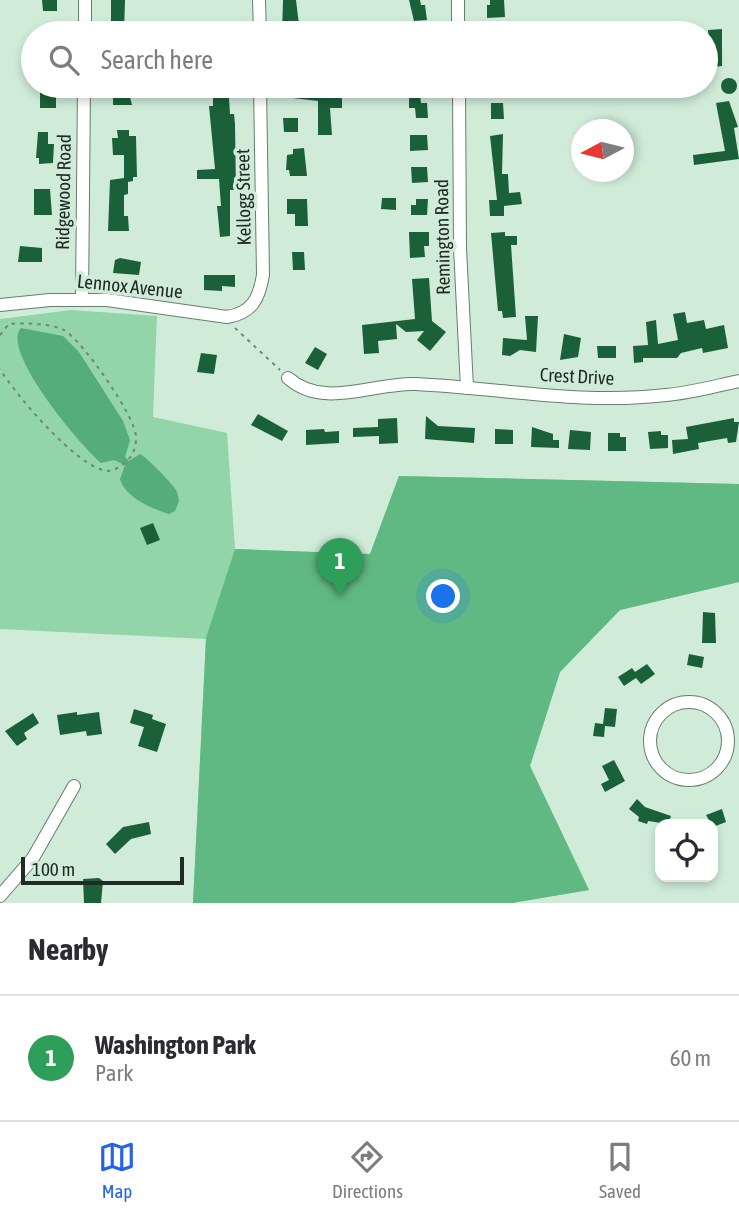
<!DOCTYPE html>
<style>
body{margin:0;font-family:"Asap Condensed",sans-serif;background:#f7f7f7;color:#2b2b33}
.controls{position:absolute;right:21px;bottom:21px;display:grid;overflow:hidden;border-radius:14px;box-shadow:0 4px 10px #0003}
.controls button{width:63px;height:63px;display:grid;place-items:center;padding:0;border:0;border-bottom:2px solid #e1e1e2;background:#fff;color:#2b2b33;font:35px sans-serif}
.compass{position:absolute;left:571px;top:119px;width:63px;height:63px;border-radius:50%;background:#fff;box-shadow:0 4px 10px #0003;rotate:263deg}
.scale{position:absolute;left:21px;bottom:18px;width:163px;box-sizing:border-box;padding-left:7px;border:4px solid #202b24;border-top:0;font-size:19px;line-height:24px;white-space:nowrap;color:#202b24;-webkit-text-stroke:5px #d0ecd9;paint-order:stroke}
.you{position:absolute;left:444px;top:597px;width:24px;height:24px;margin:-18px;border:5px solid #fff;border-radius:50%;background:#1a73e8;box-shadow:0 0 0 10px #1a73e833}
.badge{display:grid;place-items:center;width:46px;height:46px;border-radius:50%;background:#2563eb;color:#fff;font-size:23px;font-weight:700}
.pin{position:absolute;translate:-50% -58px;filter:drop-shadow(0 2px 4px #0008)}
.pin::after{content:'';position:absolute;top:37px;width:24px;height:21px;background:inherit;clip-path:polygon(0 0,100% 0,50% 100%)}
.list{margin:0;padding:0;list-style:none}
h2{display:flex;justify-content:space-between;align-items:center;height:91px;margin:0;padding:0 28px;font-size:30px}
h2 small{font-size:23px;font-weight:400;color:#7c7c81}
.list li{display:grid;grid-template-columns:46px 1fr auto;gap:21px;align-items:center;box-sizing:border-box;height:126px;padding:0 28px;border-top:2px solid #e1e1e2}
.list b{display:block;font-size:26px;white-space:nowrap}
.list p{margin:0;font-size:23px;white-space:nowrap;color:#7c7c81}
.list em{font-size:23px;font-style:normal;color:#7c7c81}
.icon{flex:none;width:38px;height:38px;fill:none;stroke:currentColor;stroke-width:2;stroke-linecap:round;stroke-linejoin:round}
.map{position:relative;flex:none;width:739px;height:903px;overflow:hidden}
.search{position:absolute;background:#fff;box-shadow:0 4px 10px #0003;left:21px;right:21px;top:21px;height:77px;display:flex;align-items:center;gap:18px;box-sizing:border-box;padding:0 24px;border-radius:38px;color:#7c7c81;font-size:26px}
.sheet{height:217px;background:#fff}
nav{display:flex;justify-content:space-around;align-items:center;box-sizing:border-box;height:98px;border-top:2px solid #e1e1e2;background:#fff;font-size:19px;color:#7c7c81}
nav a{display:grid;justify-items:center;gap:4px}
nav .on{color:#2563eb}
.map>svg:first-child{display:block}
.green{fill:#91d5a9}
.forest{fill:#60b982}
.water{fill:#55ae79}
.building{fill:#1a613a}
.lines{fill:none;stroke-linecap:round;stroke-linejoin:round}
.minor-casing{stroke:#657e6d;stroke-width:14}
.path{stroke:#728578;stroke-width:2;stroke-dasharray:3.5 5;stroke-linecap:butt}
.minor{stroke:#fff;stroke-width:12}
.labels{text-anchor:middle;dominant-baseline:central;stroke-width:7;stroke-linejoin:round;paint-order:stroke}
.street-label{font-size:19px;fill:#202b24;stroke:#d0ecd9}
</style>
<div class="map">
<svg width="739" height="903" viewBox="0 0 739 903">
<rect width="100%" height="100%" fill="#d0ecd9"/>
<polygon class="green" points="71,310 157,316 153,417 227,433 235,549 370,554 399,476 739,484 739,582 620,610 560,672 530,766 589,890 512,903 193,903 206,639 0,629 0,319"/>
<polygon class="forest" points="399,476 739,484 739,582 620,610 560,672 530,766 589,890 512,903 193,903 206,638 235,549 370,554"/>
<path class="water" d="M 21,328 L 63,336 L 79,352 L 123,421 L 130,440 L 125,457 L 129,461 L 140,454 C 144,455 174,485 176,490 C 178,493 178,498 179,501 L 175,511 L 169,514 C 152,509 125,497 120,479 L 125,465 L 114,460 L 101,463 C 79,444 0,350 21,328 Z"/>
<g class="building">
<polygon points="42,0 57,0 57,11 43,11"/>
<polygon points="111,0 125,0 124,33 111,33"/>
<polygon points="283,0 296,0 300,33 282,33"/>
<polygon points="409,0 420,0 421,5 425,5 427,20 414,21"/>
<polygon points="490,0 504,0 505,17 487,18 487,5 490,5"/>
<polygon points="215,22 234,22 235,33 216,33"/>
<polygon points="722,29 722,66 706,68 706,53 710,52 708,30"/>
<circle cx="729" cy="86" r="8"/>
<polygon points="223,86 235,86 235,98 229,98 230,114 234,114 235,124 236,190 230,190 230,236 220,237 217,206 221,206 219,179 197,179 197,170 215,169 209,106 213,106 213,91 223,91"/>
<polygon points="283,86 304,86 304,92 342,92 342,108 330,108 332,135 318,135 318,101 284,97"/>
<polygon points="113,89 128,89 132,105 113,105"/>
<rect x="40" y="90" width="16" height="18"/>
<polygon points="409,94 420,94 421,103 427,103 428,118 416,118 415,108 409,108"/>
<polygon points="729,101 738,127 734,128 739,159 694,165 693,155 725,151 716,103"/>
<polygon points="491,103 503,103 504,119 491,119"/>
<polygon points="283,118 298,118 298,132 284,132"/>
<polygon points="117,130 129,130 129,136 136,136 137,177 133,177 133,181 128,182 128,194 124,195 124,216 128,216 129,231 108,231 110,180 124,178 124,155 113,155 112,138 118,138"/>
<polygon points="38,132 48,132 48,144 54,144 53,163 39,164 39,158 36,158"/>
<polygon points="503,134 502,174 508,174 509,193 520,192 522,204 504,206 504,216 490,216 489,200 497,200 490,136"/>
<polygon points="410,135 427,135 428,150 410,151"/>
<polygon points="304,148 307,176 290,176 289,170 286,170 287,155 293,154 293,149"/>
<polygon points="411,167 427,167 428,182 412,183"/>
<polygon points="34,189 50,189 52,215 34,215"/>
<polygon points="382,198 396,198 396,210 381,209"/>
<polygon points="287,199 307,199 308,226 295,226 295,214 287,214"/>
<polygon points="416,199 428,199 427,215 411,215 411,205 416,205"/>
<polygon points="409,232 429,232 429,246 424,246 425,257 410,258"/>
<polygon points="505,232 505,236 517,236 517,245 511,245 516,317 503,318 502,311 498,311 491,233"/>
<polygon points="20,246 42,248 42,262 18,262"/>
<polygon points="292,252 304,252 305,270 293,270"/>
<polygon points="120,258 141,262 139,275 113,273 115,260"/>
<polygon points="204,275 235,275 235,287 222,286 222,291 204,290"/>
<polygon points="429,278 432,321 446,332 430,351 417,340 424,331 406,332 396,324 397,339 378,341 379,353 364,354 362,325 415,319 412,279"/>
<polygon points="685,312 687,323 704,320 706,329 724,325 728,348 703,353 702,348 681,353 677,358 643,358 643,362 634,363 633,346 648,345 646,322 656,320 658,344 678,340 673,314"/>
<polygon points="525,316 538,316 536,352 520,350 510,356 502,355 503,338 527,340"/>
<polygon points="564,334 581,338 578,357 560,360"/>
<polygon points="597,346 616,346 616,358 598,358"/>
<polygon points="315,347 327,354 318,370 305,363"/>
<polygon points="201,353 217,355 214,374 197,372"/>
<polygon points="258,414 288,431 282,441 251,425"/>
<polygon points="426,416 438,426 475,428 474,443 425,439"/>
<polygon points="397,418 398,443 379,444 379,436 353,437 353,428 378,427 378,419"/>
<polygon points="734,418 734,422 739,422 736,442 728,443 727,438 698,443 699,449 673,454 672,440 688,439 686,427"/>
<polygon points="532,427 553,434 553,440 559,440 559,448 531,447"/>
<polygon points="324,429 325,432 339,431 339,443 306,445 306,430"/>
<polygon points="495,429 513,430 513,444 495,444"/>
<polygon points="570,430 591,432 590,450 568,449"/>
<polygon points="661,431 661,435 668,435 668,448 650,449 648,432"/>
<polygon points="608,433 620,433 620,437 626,437 626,451 608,451"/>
<polygon points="153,523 160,540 147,545 140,528"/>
<polygon points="703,612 715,613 716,643 702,643"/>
<polygon points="689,654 704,657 702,668 687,665"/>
<polygon points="647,664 655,674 641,684 636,678 624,686 618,677 632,668 635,672"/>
<polygon points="605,708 617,709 615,727 605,726 604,737 593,736 595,723 603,724"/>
<polygon points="134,709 153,715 152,719 166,724 157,752 138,746 144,727 130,723"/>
<polygon points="77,712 77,715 99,712 102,734 87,736 86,731 60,735 57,715"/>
<polygon points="33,713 39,723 24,733 27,739 17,746 5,731"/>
<polygon points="614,760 625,781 605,792 601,784 609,780 602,766"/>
<polygon points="637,799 645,807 671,816 668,824 648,821 647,824 638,821 639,817 629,809"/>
<polygon points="722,809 726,822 713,827 706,815"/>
<polygon points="149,822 151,834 131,839 115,854 106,844 123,827"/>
<polygon points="99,878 103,881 101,903 84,903 83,879"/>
</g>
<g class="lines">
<g class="minor-casing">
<g id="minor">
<polyline points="259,0 260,33"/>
<polyline points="458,0 458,33"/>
<polyline points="85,33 85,0"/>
<polyline points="459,86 460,248 467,388"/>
<polyline points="82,299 84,86"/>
<path d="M 0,305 L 50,300 L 107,300 L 227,317 C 252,313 259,299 263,275 L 260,86"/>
<path d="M 288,378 C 324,410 374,382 416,384 C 499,388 583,405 666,395 C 691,393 715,386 739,381"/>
<circle cx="689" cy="741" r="39"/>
<polyline points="0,896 33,858 74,786"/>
</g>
</g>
<g class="path">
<polyline points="235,328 280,370"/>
<path d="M 0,335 L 9,324 C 25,323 49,323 64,330 C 82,340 136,417 136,437 C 137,455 124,468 108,471 C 78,469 15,394 0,369"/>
</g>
<use href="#minor" class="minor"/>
</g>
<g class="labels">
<g class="street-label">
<text transform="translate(63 192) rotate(-89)">Ridgewood Road</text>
<text transform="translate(243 197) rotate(-91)">Kellogg Street</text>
<text transform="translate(442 237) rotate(-91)">Remington Road</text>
<text transform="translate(130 286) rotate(6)">Lennox Avenue</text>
<text transform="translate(577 376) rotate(3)">Crest Drive</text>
</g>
</g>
</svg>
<div class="controls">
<button><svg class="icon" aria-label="locate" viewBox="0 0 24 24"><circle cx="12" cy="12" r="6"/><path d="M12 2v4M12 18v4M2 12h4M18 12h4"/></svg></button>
</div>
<svg class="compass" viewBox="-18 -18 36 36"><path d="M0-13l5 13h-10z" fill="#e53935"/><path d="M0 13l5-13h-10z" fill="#7c7c81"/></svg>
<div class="scale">100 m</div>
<div class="you"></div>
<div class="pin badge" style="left:340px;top:596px;background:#2e9e5b">1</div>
<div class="search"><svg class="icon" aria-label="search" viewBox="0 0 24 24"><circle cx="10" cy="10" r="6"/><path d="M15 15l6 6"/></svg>Search here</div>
</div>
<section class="sheet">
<h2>Nearby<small></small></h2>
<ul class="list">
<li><span class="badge" style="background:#2e9e5b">1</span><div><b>Washington Park</b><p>Park</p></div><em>60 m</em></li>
</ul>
</section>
<nav>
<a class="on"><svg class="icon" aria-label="map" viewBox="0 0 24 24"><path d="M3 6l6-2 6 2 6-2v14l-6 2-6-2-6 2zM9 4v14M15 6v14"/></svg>Map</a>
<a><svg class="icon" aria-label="directions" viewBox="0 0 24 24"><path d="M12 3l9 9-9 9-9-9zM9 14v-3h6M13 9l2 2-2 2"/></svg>Directions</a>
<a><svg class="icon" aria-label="saved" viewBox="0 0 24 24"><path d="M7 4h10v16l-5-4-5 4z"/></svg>Saved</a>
</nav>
